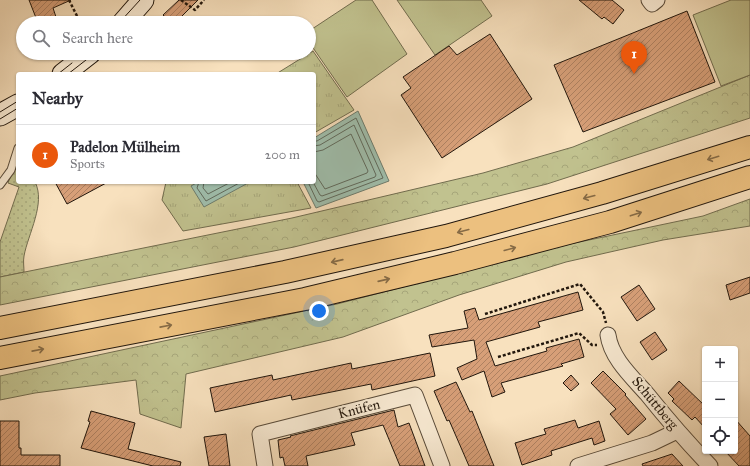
<!DOCTYPE html>
<meta charset="utf-8">
<style>
body{margin:0;font-family:"IM FELL Great Primer",serif;background:#f2f2f3;color:#2b2b33}
.controls{position:absolute;right:12px;bottom:12px;display:grid;overflow:hidden;border-radius:4px;box-shadow:0 1px 3px #0004}
.controls button{width:36px;height:36px;display:grid;place-items:center;padding:0;border:0;border-bottom:1px solid #e1e1e2;background:#fff;color:#2b2b33;font:20px sans-serif}
.you{position:absolute;left:319px;top:311px;width:14px;height:14px;margin:-10px;border:3px solid #fff;border-radius:50%;background:#1a73e8;box-shadow:0 0 0 6px #1a73e833}
.badge{display:grid;place-items:center;width:26px;height:26px;border-radius:50%;background:#ea580c;color:#fff;font-size:13px;font-weight:700}
.pin{position:absolute;translate:-50% -33px;filter:drop-shadow(0 1px 2px #0008)}
.pin::after{content:'';position:absolute;top:21px;width:14px;height:12px;background:inherit;clip-path:polygon(0 0,100% 0,50% 100%)}
.list{margin:0;padding:0;list-style:none}
h2{display:flex;justify-content:space-between;align-items:center;height:52px;margin:0;padding:0 16px;font-size:17px}
h2 small{font-size:13px;font-weight:400;color:#7c7c81}
.list li{display:grid;grid-template-columns:26px 1fr auto;gap:12px;align-items:center;box-sizing:border-box;height:60px;padding:0 16px;border-top:1px solid #e1e1e2}
.list b{display:block;font-size:15px;white-space:nowrap}
.list p{margin:0;font-size:13px;white-space:nowrap;color:#7c7c81}
.list em{font-size:13px;font-style:normal;color:#7c7c81}
.icon{flex:none;width:22px;height:22px;fill:none;stroke:currentColor;stroke-width:2;stroke-linecap:round;stroke-linejoin:round}
.map{position:relative;flex:none;width:750px;height:466px;overflow:hidden}
.search{position:absolute;background:#fff;box-shadow:0 1px 3px #0004;left:16px;top:16px;width:300px;height:44px;display:flex;align-items:center;gap:10px;box-sizing:border-box;padding:0 14px;border-radius:22px;color:#7c7c81;font-size:15px}
.panel{position:absolute;background:#fff;box-shadow:0 1px 3px #0004;left:16px;top:72px;width:300px;height:112px;border-radius:4px}
.map>svg:first-child{display:block}
.grass{fill:url(#grass-dots);stroke:#716c4e}
.forest{fill:url(#forest-crowns);stroke:#716c4e}
.park{fill:url(#park-tufts);stroke:#716c4e}
.pitch{fill:#c1c28f;stroke:#716c4e}
.water{fill:#9fbeac;stroke:#6d7b6c}
.lines{fill:none;stroke-linecap:round;stroke-linejoin:round}
.shore{stroke:#606a5c;stroke-width:1}
.building{fill:url(#building-hatch);stroke:#21160c}
.lane-casing{stroke:#574938;stroke-width:9}
.street-casing{stroke:#574938;stroke-width:17}
.secondary-casing{stroke:#21160c;stroke-width:23}
.highway-casing{stroke:#21160c;stroke-width:24}
.path{stroke:#21160c;stroke-width:2.5;stroke-dasharray:3 2;stroke-linecap:butt}
.lane{stroke:#faecd5;stroke-width:7}
.street{stroke:#faecd5;stroke-width:15}
.secondary{stroke:#faecd5;stroke-width:21}
.highway{stroke:#ecc07f;stroke-width:22}
.tram{stroke:#21160c;stroke-width:1}
.oneway{stroke:#866b46}
.labels{text-anchor:middle;dominant-baseline:central;stroke-width:4;stroke-linejoin:round;paint-order:stroke}
.street-label{font-size:14px;fill:#21160c;stroke:#faecd5}
</style>
<div class="map">
<svg width="750" height="466" viewBox="0 0 750 466">
<defs>
<pattern id="grass-dots" width="8" height="8" patternUnits="userSpaceOnUse"><rect width="8" height="8" fill="#c1c28f"/><path d="M2 2h.1M6 6h.1" fill="none" stroke="#a6a67a" stroke-width="1.8" stroke-linecap="round"/></pattern>
<pattern id="forest-crowns" width="20" height="18" patternUnits="userSpaceOnUse"><rect width="20" height="18" fill="#c1c28f"/><path d="M2 6a3 3 0 1 1 6 0M12 15a3 3 0 1 1 6 0" fill="none" stroke="#a6a67a"/></pattern>
<pattern id="park-tufts" width="24" height="20" patternUnits="userSpaceOnUse"><rect width="24" height="20" fill="#c1c28f"/><path d="M3 7l-1-3M5 7V3M7 7l1-3M15 17l-1-3M17 17v-4M19 17l1-3" fill="none" stroke="#a6a67a"/></pattern>
<pattern id="building-hatch" width="6" height="6" patternUnits="userSpaceOnUse"><rect width="6" height="6" fill="#d79f78"/><path d="M-1 1l2-2M0 6l6-6M5 7l2-2" fill="none" stroke="#ae8161"/></pattern>
</defs>
<rect width="100%" height="100%" fill="#f8e1be"/>
<filter id="stains"><feTurbulence type="fractalNoise" baseFrequency=".005" numOctaves="4"/><feColorMatrix values="0 0 0 0 .2 0 0 0 0 .09 0 0 0 0 .02 0 0 0 .5 -.17"/></filter>
<radialGradient id="worn" r=".72"><stop offset=".6" stop-color="#630" stop-opacity="0"/><stop offset="1" stop-color="#630" stop-opacity=".3"/></radialGradient>
<path class="grass" d="M 13,169 L 18,170 L 18,182 L 35,182 C 46,203 28,234 24,256 C 23,261 24,267 24,272 L 0,277 L 0,242 L 19,187 L 8,183 Z"/>
<g class="forest">
<polygon points="750,75 750,118 547,184 294,247 0,305 0,277 292,218 483,173 573,147"/>
<polygon points="750,199 750,226 663,240 566,262 459,295 343,337 186,374 181,428 140,414 136,380 35,393 0,400 0,376 337,304 570,244 703,216"/>
</g>
<g class="park">
<polygon points="313,51 354,110 314,133 314,74 276,74"/>
<polygon points="166,182 297,182 311,208 183,231 162,200"/>
</g>
<g class="pitch">
<polygon points="356,0 372,0 407,54 347,97 309,42 309,31"/>
<polygon points="397,0 481,0 492,16 435,55"/>
<polygon points="731,0 750,0 750,75 721,86 693,15"/>
</g>
<g class="water">
<polygon points="358,111 389,181 316,208 303,182 314,182 314,138"/>
<polygon points="198,182 247,182 248,183 204,207 191,186"/>
</g>
<g class="lines">
<g class="shore">
<polyline points="314,152 323,150 351,134 368,171 367,173 325,189 314,172"/>
<polyline points="199,182 197,188 206,201 241,182"/>
<polyline points="204,182 203,188 208,194 231,182"/>
<polyline points="308,182 317,201 319,202 383,178 356,118 317,141 314,141"/>
<polyline points="313,182 320,195 322,196 375,177 376,175 354,125 320,145 314,146"/>
</g>
</g>
<g class="building">
<polygon points="29,0 71,0 53,8 58,23 38,23"/>
<polygon points="179,0 198,0 175,23 160,23 165,17 163,15"/>
<polygon points="579,0 612,0 624,10 613,24 604,17 602,19"/>
<polygon points="687,11 715,82 583,132 554,65"/>
<polygon points="490,34 532,99 442,158 401,95 411,88 403,77 449,46 457,55"/>
<polygon points="55,182 108,182 67,204"/>
<polygon points="750,277 750,293 730,300 726,285"/>
<polygon points="639,285 655,309 637,321 621,297"/>
<polygon points="578,292 583,310 538,322 540,327 486,342 495,366 547,351 546,348 579,339 584,357 561,364 563,366 501,383 505,392 492,397 484,371 462,380 457,368 477,359 474,340 432,347 429,335 468,328 464,311 475,308 479,320"/>
<polygon points="655,332 667,350 652,360 640,342"/>
<polygon points="430,353 435,376 372,390 371,384 292,400 291,395 215,412 210,388 272,375 273,380 351,363 352,369"/>
<polygon points="603,371 626,394 625,395 646,419 628,435 610,414 616,409 591,383"/>
<polygon points="571,375 579,384 571,391 563,383"/>
<polygon points="679,381 705,406 705,428 695,417 692,420 672,401 674,399 668,393"/>
<polygon points="456,382 470,412 472,411 494,466 469,466 449,420 447,421 434,391"/>
<polygon points="394,410 398,427 409,423 425,466 400,466 383,425 351,433 355,445 306,456 308,466 285,466 283,457 280,458 278,440 291,437 290,436"/>
<polygon points="91,411 135,423 128,449 181,462 180,466 153,466 81,448 90,422 88,421"/>
<polygon points="735,419 750,436 750,466 739,466 725,451 735,451"/>
<polygon points="575,420 578,428 599,421 605,441 594,445 592,438 551,451 552,455 522,465 515,443 546,434 544,429"/>
<polygon points="0,421 19,421 19,448 21,448 21,455 60,455 60,466 0,466"/>
<polygon points="226,434 230,466 209,466 204,437"/>
<polygon points="672,454 683,466 643,466 642,464"/>
</g>
<g class="lines">
<g class="lane-casing">
<polyline id="lane" points="0,185 11,170 18,148"/>
</g>
<g class="street-casing">
<g id="street">
<polyline points="649,0 652,4 657,0"/>
<path d="M 608,335 C 611,358 632,377 647,394 C 667,419 688,443 710,466"/>
<polyline points="265,466 260,434 415,395 442,466"/>
<polyline points="578,466 652,443 677,431"/>
</g>
</g>
<g class="secondary-casing">
<g id="secondary">
<polyline points="123,23 143,0"/>
<polyline points="63,74 90,53"/>
<polyline points="0,115 18,105"/>
</g>
</g>
<g class="highway-casing">
<g id="highway">
<polyline points="0,328 285,272 446,236 602,193 750,147"/>
<polyline points="0,358 305,299 455,263 610,222 750,177"/>
</g>
</g>
<g class="path">
<polyline points="69,0 78,18 82,23"/>
<polyline points="181,0 195,10 204,0"/>
<polyline points="485,314 580,284 603,312 606,323"/>
<polyline points="498,357 579,333 592,345 597,345"/>
</g>
<use href="#lane" class="lane"/>
<use href="#street" class="street"/>
<use href="#secondary" class="secondary"/>
<use href="#highway" class="highway"/>
<g class="tram">
<polyline points="119,23 140,0"/>
<polyline points="58,74 72,63"/>
<polyline points="68,74 95,53"/>
<polyline points="0,112 18,101"/>
<polyline points="0,119 18,108"/>
</g>
</g>
<defs><path id="oneway-shaft" d="M-6 0H5M1.5-3L5.5 0L1.5 3" fill="none" stroke-width="1.6" stroke-linecap="round" stroke-linejoin="round"/></defs>
<g class="oneway">
<use href="#oneway-shaft" transform="translate(713 158) rotate(163)"/>
<use href="#oneway-shaft" transform="translate(589 197) rotate(165)"/>
<use href="#oneway-shaft" transform="translate(636 214) rotate(-18)"/>
<use href="#oneway-shaft" transform="translate(463 231) rotate(165)"/>
<use href="#oneway-shaft" transform="translate(510 249) rotate(-15)"/>
<use href="#oneway-shaft" transform="translate(337 261) rotate(167)"/>
<use href="#oneway-shaft" transform="translate(384 280) rotate(-13)"/>
<use href="#oneway-shaft" transform="translate(166 326) rotate(-11)"/>
<use href="#oneway-shaft" transform="translate(38 350) rotate(-11)"/>
</g>
<g class="labels">
<g class="street-label">
<text transform="translate(655 403) rotate(50)">Schüttberg</text>
<text transform="translate(359 409) rotate(-14)">Knüfen</text>
</g>
</g>
<rect width="100%" height="100%" filter="url(#stains)"/>
<rect width="100%" height="100%" fill="url(#worn)"/>
</svg>
<div class="controls">
<button>+</button>
<button>−</button>
<button><svg class="icon" aria-label="locate" viewBox="0 0 24 24"><circle cx="12" cy="12" r="6"/><path d="M12 2v4M12 18v4M2 12h4M18 12h4"/></svg></button>
</div>
<div class="you"></div>
<div class="pin badge" style="left:634px;top:74px">1</div>
<div class="search"><svg class="icon" aria-label="search" viewBox="0 0 24 24"><circle cx="10" cy="10" r="6"/><path d="M15 15l6 6"/></svg>Search here</div>
<section class="panel">
<h2>Nearby<small></small></h2>
<ul class="list">
<li><span class="badge">1</span><div><b>Padelon Mülheim</b><p>Sports</p></div><em>200 m</em></li>
</ul>
</section>
</div>
